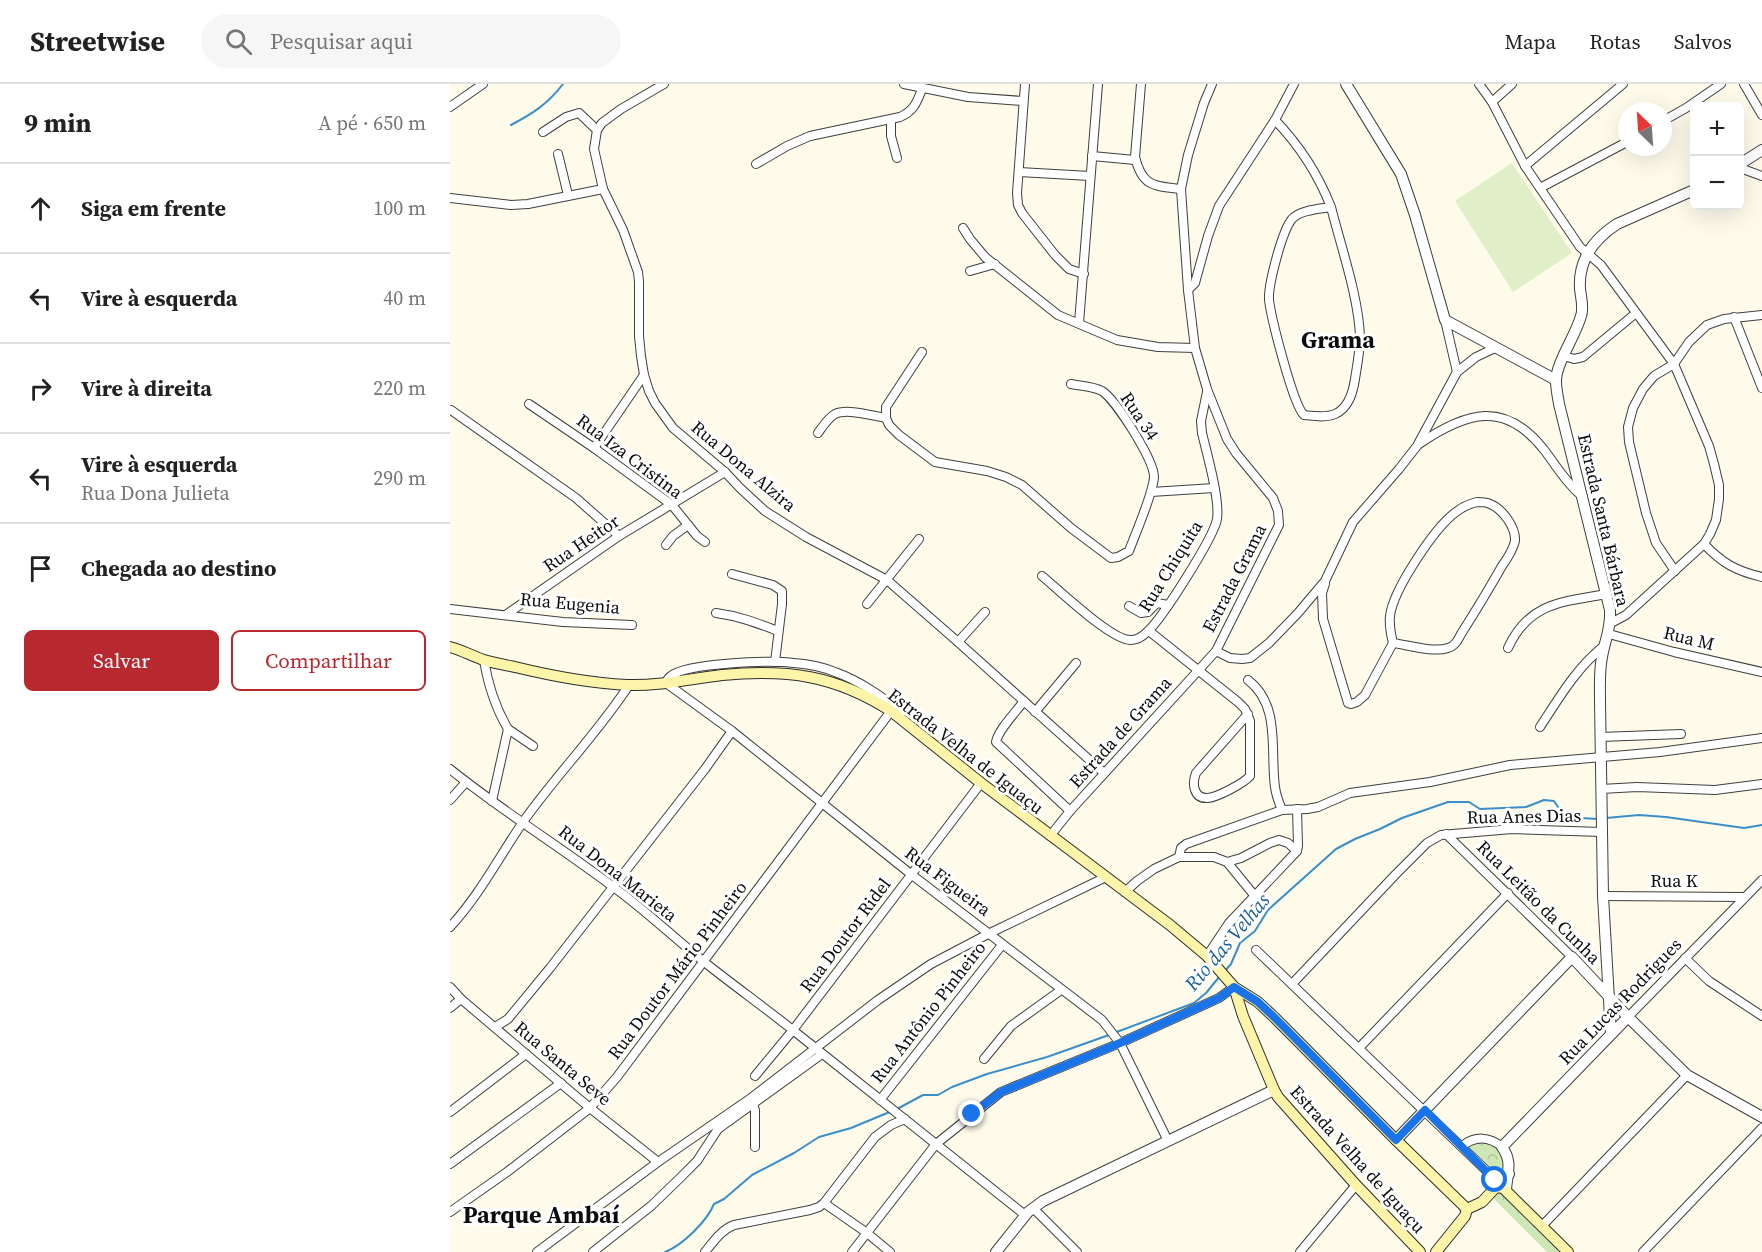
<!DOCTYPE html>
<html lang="pt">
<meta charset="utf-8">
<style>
body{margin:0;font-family:"Source Serif 4",serif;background:#f6f6f6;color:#222}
.controls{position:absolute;right:18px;top:18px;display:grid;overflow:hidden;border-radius:9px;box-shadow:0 6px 24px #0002}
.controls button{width:54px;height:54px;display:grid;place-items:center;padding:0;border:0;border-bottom:2px solid #e0e0e0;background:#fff;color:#222;font:30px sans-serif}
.compass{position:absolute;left:1168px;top:18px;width:54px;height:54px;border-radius:50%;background:#fff;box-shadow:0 6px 24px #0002;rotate:335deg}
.stop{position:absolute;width:18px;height:18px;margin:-14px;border:4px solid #1a73e8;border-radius:50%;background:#fff}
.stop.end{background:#1a73e8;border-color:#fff;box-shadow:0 2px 6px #0008}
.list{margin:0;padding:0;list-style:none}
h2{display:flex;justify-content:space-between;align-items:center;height:78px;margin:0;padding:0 24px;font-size:26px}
h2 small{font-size:20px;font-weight:400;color:#767676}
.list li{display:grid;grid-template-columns:39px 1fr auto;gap:18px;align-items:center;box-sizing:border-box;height:90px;padding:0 24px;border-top:2px solid #e0e0e0}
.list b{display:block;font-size:22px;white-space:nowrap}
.list p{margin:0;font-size:20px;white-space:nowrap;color:#767676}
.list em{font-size:20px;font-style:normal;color:#767676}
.actions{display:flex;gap:12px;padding:18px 24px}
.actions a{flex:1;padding:14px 0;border:2px solid #b7292e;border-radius:9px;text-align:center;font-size:21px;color:#b7292e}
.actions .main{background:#b7292e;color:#fff}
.icon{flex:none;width:33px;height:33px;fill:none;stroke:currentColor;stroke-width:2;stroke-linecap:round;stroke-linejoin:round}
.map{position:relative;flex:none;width:1312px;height:1168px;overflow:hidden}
header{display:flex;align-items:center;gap:36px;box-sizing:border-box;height:84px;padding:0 30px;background:#fff;border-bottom:2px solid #e0e0e0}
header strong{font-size:28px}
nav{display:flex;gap:33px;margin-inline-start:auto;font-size:21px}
.search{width:420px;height:54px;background:#f6f6f6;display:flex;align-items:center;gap:15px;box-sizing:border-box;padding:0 21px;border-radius:33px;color:#767676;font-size:22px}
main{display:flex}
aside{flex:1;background:#fff}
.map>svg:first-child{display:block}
.park{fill:url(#park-crowns)}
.pitch{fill:#e1efc8}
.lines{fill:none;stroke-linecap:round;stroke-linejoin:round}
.stream{stroke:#3b8ec8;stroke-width:2}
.minor-casing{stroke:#3f3f3f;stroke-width:10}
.tertiary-casing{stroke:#3f3f3f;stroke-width:12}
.secondary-casing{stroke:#2e2e2e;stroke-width:12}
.minor{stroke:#fff;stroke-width:8}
.tertiary{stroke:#fff;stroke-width:10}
.secondary{stroke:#fcf4a8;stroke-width:10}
.route{stroke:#1a73e8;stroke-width:8}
.labels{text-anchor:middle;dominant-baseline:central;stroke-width:6;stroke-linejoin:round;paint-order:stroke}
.street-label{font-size:18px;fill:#0c0c0c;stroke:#fff}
.water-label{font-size:20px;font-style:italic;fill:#1a6099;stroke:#fff}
.district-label{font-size:24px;font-weight:bold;fill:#0c0c0c;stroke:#fff}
</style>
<header>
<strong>Streetwise</strong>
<div class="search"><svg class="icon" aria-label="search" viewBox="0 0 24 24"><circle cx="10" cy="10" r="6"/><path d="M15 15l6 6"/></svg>Pesquisar aqui</div>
<nav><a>Mapa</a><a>Rotas</a><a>Salvos</a></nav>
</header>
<main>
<aside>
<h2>9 min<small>A pé · 650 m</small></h2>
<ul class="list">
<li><svg class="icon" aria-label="ahead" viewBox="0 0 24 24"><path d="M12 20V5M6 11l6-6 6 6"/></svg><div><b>Siga em frente</b></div><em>100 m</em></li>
<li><svg class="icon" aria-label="left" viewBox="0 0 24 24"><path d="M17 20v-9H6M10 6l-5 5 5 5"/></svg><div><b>Vire à esquerda</b></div><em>40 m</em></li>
<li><svg class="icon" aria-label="right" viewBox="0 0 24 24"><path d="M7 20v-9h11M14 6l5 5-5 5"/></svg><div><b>Vire à direita</b></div><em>220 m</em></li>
<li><svg class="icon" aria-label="left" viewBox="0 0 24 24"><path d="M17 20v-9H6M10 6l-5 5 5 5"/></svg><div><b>Vire à esquerda</b><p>Rua Dona Julieta</p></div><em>290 m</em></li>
<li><svg class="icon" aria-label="arrive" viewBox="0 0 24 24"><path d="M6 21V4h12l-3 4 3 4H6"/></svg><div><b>Chegada ao destino</b></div></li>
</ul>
<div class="actions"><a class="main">Salvar</a><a>Compartilhar</a></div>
</aside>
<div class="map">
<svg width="1312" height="1168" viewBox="0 0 1312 1168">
<defs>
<pattern id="park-crowns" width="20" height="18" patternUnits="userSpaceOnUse" patternTransform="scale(1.5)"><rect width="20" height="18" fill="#cfe7b7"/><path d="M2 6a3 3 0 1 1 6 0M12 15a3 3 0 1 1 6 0" fill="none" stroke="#b1c59c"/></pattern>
</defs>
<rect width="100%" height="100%" fill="#fefbeb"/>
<g class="park">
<polygon points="1033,1057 1048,1064 1057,1088 1044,1091 1016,1061"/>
<polygon points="1051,1106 1115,1168 1097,1168 1043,1114"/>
</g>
<polygon class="pitch" points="1062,79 1122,169 1063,208 1005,117"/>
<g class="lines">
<g class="stream">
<path d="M 61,41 C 82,30 98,20 113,0"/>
<polyline points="1156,734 1189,731 1216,733 1294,744 1312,741"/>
<polyline points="774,888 781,880 790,859 805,847 818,826 886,765 905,755 930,745 952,734 998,718 1019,718 1030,725 1076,723 1094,716 1104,717 1112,729 1131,734 1148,735"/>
<polyline points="664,949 744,919 756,909 770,892"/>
<polyline points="447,1025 473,1011 488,1011 502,1003 537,990 597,973 659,951"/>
<path d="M 215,1168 C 233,1161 257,1137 264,1120 L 274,1115 L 302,1091 L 344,1069 L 369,1053 L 401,1044 L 442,1027"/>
</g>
<g class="minor-casing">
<g id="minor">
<polyline points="214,0 171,25 152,39 147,46 144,65 153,105 173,146 188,188 189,198 189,252 191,272 194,291 199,307 205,319 223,344 275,388 290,404 315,427 356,453 437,496 508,558 654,689"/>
<polyline points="454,0 518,13 573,17"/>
<polyline points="575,0 567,109 568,121 572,129 605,171 619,185 634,190"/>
<path d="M 691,0 L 685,73 C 692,102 703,102 731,105"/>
<polyline points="1029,0 1042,18 1075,82 1130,163 1151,181 1224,280 1259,362 1264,380 1269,401 1269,415 1266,436 1260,450 1254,460 1176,531 1161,539"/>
<polyline points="1294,0 1312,31"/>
<polyline points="1042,18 1062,0"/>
<polyline points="0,23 33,0"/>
<polyline points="441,36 441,52 447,74"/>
<path d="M 825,36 C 850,62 868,90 881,123 C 891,163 909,214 910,254 C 910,267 907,282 905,295 C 903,308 899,324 885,330 C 876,334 864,332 854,331 C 843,321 821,233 819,216 C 818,201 832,147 842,135 C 850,126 869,125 881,123"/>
<polyline points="1213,37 1236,24 1271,0"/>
<polyline points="93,48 116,33 129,29 147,46"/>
<polyline points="108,70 118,111"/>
<polyline points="642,72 685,76"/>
<path d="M 306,80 L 337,62 L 360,52 L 450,33 C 464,27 467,18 472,5"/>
<polyline points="1075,82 1173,0"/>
<polyline points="1290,84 1312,92"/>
<polyline points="569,88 640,92"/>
<polyline points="1090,104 1177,58"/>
<polyline points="0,114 61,121 78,120 153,105"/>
<polyline points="513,144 520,155 535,173 608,231 667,256 708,263 745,264"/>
<polyline points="520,187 545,180"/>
<polyline points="738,206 745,199 758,152 769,122 825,36 844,0"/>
<polyline points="1284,233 1312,304"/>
<polyline points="995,236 1007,288"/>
<polyline points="629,239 648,0"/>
<path d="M 472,268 L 436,323 L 436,334 L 439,341 L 449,351 L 485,378 L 537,387 L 556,393 L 572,401 L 621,444 L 661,474 L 668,473 L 679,467 C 686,448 703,410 704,393 C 704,376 666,316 652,307 C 643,302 631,302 621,300"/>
<polyline points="1114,272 1124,275 1133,273 1186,229"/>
<polyline points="79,320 144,364 222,421 247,452 255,458"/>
<polyline points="1,326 126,414 169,452"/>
<path d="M 368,349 C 373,342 378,334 385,330 C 397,324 423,332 436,334"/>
<path d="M 969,360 C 1016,328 1055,315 1095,367 C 1107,383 1117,400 1133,413"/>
<polyline points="144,364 194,291"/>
<polyline points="701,408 764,404"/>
<path d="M 1027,418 C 1031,418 1037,418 1040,420 C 1053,425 1066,444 1065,457 C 1063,466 1057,475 1052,482 C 1039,505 1025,528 1011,550 C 1008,556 1005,562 998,564 C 984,569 958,561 943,559 C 941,551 939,541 940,532 C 943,506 985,443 1006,428 C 1012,423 1019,420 1027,418 Z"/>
<path d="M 1254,460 C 1272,479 1286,487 1312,493"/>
<polyline points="216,461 223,452 238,441"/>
<polyline points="1225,487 1206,459 1196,429 1179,358 1178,343 1183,324 1193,305 1198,299 1204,292 1224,280 1239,258 1257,241 1274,235 1312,231"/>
<polyline points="282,490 323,501 332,507 332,520 325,578"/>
<path d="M 592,492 C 609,506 662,557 681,556 C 687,556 693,552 697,548 C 712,535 764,453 767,435 C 770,415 757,370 752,349 L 751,337 L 757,308"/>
<polyline points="875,500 872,509 873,535 898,619 901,620 907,618 915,611 943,559"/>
<polyline points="417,520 469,455"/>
<polyline points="679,522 691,529 698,528 707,519 718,521"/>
<polyline points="0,525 113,538 182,541"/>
<path d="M 266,529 C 289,532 307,539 328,547"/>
<polyline points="57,530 169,452 275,388"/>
<path d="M 699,547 L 788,618 L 795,625 L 800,637 L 800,692 C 794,699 768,713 758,714 C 743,715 742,699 746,689 L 798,630"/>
<polyline points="1159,550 1224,568 1312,588"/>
<polyline points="508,558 535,528"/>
<path d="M 1058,564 C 1079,518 1113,518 1157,510"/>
<polyline points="766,567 780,574 792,575 800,574 819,559 848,529 875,497 903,438 949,385 967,362 1007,288 1026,273 1045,264"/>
<path d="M 34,576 C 38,601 45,623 58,645 L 42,717"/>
<path d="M 798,596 C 831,621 820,667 825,703 C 826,711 829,719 832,726"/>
<path d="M 574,617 C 566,628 548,646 546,658 L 620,727"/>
<path d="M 452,628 C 431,612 410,597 385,588 C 373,583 357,580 344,579 C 323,576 236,579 221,592 C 218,594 217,596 216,599 L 282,647 L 462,791 L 652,936 L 670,959 L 718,1057"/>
<polyline points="585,628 626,579"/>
<path d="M 1090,643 C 1109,614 1127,583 1154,562"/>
<polyline points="58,645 83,662"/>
<polyline points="1150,653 1231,650"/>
<path d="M 0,685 C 52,727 109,762 162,802 C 194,825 223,853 253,877 C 283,901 314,923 344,947 C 421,1008 498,1070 575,1131"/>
<polyline points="1151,705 1187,703 1265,706 1312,700"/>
<polyline points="0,716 16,698"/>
<polyline points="996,750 1122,873"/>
<polyline points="600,752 620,727 766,567 829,441 828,427 823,414 786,369 777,355 757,305 745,264 738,206 731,105 738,71 754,19 762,0"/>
<polyline points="729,773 731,764 736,760 832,726 857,725 868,723 900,709 980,698 1060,681 1210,668 1312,654"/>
<polyline points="777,778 804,811"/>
<polyline points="675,808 687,797 704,785 729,773 764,773 777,778 791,774 820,759 829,756 838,759 847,767"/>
<polyline points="1153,812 1294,813"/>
<path d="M 0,843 C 29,812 49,773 73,738 C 106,691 148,649 179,601"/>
<polyline points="806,866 1043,1093 1046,1097"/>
<polyline points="757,872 779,839 847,767 848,762 847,725"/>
<polyline points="1235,874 1259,897 1312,932"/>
<polyline points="842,900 946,790 977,759 991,751 1062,745 1152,748"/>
<polyline points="0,903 11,915 140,1024 208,1078"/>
<polyline points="0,924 11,915"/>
<polyline points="1178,933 1312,796"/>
<polyline points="45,943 58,935 100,884 255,685 282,647"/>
<polyline points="909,964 1058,809"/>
<polyline points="534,975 561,942 611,906"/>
<polyline points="305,992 343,946 531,699"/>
<polyline points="430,1016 552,861"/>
<polyline points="302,1017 305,1026 305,1063"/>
<polyline points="0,1028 76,970"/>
<path d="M 1012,1062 C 1025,1052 1039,1052 1052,1063"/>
<polyline points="0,1080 111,999"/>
<polyline points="374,1119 417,1149 440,1168"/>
<polyline points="583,1124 627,1168"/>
<polyline points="0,1128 57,1088 140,1024 167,993 441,627"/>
<polyline points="1092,1142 1237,991"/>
<polyline points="87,1168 208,1078 301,1014 428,916 481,880 540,849 656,793"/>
<polyline points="143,1168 201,1122 229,1095 247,1077 268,1045 372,970"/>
<path d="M 255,1168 C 264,1157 271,1146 284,1141 L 360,1126 L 369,1123 L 374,1119 L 425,1053 L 441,1041 L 455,1035"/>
<polyline points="402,1168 486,1060 551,1008 670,959 769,914 784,903"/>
<polyline points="850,1168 906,1101"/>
<polyline points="1193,1168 1312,1044"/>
</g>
</g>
<g class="tertiary-casing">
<g id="tertiary">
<polyline points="896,0 951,90 965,131 995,236 1106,296"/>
<polyline points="1290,80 1312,66"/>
<path d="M 1161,950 L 1153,812 L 1150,617 C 1150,602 1149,588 1152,573 C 1155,555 1161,546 1160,526 L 1109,320 C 1108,313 1106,305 1106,297 C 1106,279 1126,251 1131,232 C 1134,224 1131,214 1130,205 C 1128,176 1144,155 1167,140 L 1244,106"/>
<polyline points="946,1056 1122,873 1178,933 1237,991 1312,1033"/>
<polyline points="1043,1093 1053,1093 1059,1090"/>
<path d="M 1056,1106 C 1057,1089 1063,1078 1052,1063 L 1178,933"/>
<polyline points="546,1168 578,1128 593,1117 824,1006"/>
</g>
</g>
<g class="secondary-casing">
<g id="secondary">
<path d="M 0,563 C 12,566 22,572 34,576 C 44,579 55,581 65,583 C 102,592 139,599 177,601 C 209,602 240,595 272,591 C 338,585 385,591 441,627 L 531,699 L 720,841 L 757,872 L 784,903 L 808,918 L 825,934 L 946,1056 L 1017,1125"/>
<polyline points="784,903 793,932 824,1006 828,1013 906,1101 970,1168"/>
<polyline points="1017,1125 1032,1118 1046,1103 1053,1104 1118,1168"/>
<polyline points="986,1168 1015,1132 1017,1125"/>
</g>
</g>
<use href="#minor" class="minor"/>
<use href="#tertiary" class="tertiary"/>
<use href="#secondary" class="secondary"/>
</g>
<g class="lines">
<polyline class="route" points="522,1030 551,1008 670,959 769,914 784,903 808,918 825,934 946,1056 975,1026 1045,1096"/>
</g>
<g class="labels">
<g class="street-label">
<text transform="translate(690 332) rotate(56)">Rua 34</text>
<text transform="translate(180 372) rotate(37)">Rua Iza Cristina</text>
<text transform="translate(294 382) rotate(40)">Rua Dona Alzira</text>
<text transform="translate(1154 436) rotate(77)">Estrada Santa Bárbara</text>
<text transform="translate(131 459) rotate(-34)">Rua Heitor</text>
<text transform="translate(720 482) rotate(-58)">Rua Chiquita</text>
<text transform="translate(784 494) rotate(-63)">Estrada Grama</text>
<text transform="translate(120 519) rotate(5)">Rua Eugenia</text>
<text transform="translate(1239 554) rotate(14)">Rua M</text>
<text transform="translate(670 648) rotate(-48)">Estrada de Grama</text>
<text transform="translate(516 667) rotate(38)">Estrada Velha de Iguaçu</text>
<text transform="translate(1074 732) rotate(-1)">Rua Anes Dias</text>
<text transform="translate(168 789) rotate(38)">Rua Dona Marieta</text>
<text x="1224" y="796">Rua K</text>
<text transform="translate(498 797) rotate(37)">Rua Figueira</text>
<text transform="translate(1089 818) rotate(45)">Rua Leitão da Cunha</text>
<text transform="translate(395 851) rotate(-53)">Rua Doutor Ridel</text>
<text transform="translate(227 886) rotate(-53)">Rua Doutor Mário Pinheiro</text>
<text transform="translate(1170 917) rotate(-46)">Rua Lucas Rodrigues</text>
<text transform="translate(478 928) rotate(-52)">Rua Antônio Pinheiro</text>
<text transform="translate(113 979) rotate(40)">Rua Santa Seve</text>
<text transform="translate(908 1075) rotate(48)">Estrada Velha de Iguaçu</text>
</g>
<g class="water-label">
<text transform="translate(777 858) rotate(-50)">Rio das Velhas</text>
</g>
<g class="district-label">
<text x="888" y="255">Grama</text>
<text x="91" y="1130">Parque Ambaí</text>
</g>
</g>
</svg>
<div class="controls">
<button>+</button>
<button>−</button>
</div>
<svg class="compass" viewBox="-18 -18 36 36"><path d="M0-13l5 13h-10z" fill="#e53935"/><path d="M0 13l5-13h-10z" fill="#767676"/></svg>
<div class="stop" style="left:1045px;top:1096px"></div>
<div class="stop end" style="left:522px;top:1030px"></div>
</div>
</main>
